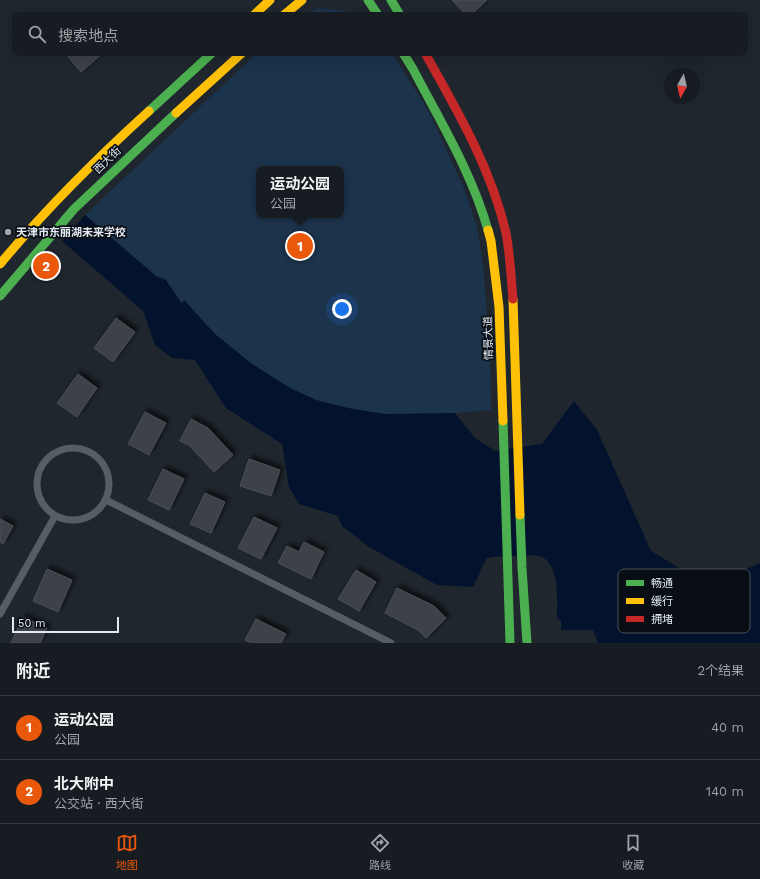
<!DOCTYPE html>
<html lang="zh">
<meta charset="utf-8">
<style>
:root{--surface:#171c22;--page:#24292f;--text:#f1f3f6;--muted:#9ea1a5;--line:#363a40;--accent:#ea580c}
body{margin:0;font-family:"Work Sans","Noto Sans SC",sans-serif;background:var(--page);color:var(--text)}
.compass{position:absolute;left:664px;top:68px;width:36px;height:36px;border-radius:50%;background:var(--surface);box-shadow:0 4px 16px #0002;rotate:188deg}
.scale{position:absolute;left:12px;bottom:10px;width:107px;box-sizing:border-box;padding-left:4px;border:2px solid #e2eaf4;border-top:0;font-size:11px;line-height:14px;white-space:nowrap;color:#e2eaf4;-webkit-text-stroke:3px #090e14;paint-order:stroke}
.you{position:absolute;left:342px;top:309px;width:14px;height:14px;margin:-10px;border:3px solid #fff;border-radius:50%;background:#1a73e8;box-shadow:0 0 0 6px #1a73e833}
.badge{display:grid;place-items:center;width:26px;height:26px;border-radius:50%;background:var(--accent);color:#fff;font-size:13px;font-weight:700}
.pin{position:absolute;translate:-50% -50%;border:2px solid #fff;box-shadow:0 1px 4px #0006}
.popup{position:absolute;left:256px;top:166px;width:88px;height:52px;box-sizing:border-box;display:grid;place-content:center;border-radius:8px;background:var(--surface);filter:drop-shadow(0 1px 3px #0005);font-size:13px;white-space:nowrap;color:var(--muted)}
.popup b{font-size:15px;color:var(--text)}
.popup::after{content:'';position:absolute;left:50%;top:100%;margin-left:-8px;border:8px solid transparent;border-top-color:var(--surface)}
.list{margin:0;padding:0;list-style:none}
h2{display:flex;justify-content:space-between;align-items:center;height:52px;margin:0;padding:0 16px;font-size:17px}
h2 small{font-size:13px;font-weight:400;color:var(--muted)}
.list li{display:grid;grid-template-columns:26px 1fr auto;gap:12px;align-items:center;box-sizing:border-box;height:64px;padding:0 16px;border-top:1px solid var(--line)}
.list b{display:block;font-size:15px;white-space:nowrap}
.list p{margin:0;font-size:13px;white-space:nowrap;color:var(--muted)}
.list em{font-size:13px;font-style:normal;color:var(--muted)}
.icon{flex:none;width:22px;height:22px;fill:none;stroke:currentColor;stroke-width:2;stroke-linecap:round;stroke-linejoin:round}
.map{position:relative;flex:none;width:760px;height:643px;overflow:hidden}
.search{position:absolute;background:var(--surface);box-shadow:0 4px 16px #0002;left:12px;right:12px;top:12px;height:44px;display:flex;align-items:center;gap:10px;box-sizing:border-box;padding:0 14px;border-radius:8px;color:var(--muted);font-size:15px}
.sheet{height:180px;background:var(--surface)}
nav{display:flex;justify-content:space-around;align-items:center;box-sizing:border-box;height:56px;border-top:1px solid var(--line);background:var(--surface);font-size:11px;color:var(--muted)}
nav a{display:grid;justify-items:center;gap:2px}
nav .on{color:var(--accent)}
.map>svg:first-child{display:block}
.green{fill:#1c334c;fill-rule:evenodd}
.water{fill:#03122d}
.building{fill:#3c4249;stroke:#4a4f55;filter:url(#shadow)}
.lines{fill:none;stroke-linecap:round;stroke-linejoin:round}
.lane{stroke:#565d64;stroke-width:7}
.fast{stroke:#4caf50;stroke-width:9}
.slow{stroke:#ffc107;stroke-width:9}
.jam{stroke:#c62828;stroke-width:9}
.poi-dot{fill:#9ea5ae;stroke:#090e14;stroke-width:1.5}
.labels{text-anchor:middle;stroke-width:3.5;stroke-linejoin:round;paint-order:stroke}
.street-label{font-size:11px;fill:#e2eaf4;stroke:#090e14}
.poi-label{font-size:11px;font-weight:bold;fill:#e2eaf4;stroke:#090e14;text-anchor:start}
.key{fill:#090e14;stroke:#4a5057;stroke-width:1}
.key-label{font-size:11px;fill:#e2eaf4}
</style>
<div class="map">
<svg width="760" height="643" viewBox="0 0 760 643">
<defs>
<filter id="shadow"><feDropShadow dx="3.5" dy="-3.5" stdDeviation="2" flood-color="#0009"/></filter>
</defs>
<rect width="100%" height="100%" fill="#1f262d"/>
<g class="green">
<path d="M 319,8 L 346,11 L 354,15 L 299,15 Z"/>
<path d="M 257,53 L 392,53 L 428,110 L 464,188 L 477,227 L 483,265 L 490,349 L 491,410 C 456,413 420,417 385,414 C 362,412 338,407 316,400 C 285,390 240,357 215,334 C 204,324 194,311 184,300 L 182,304 L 166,280 L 156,276 L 85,215 ZM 259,169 L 341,169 L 341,215 L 259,215 Z"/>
</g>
<path class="water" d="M 85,215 L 156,276 L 166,280 L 182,304 L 184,300 L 215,334 L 252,364 L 290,388 L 316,400 L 348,408 L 385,414 L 455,413 L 475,438 L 495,451 L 542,444 L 574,401 L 597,430 L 651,551 L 686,572 L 719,581 L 760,563 L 760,643 L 598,643 L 593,630 L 561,630 L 561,620 L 557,619 C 557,603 561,560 538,556 C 526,554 504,557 491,557 L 486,559 L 473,587 L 437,585 L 369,547 L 342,526 L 338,516 L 299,504 L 289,487 L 282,444 L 226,408 L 195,360 L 172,358 L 155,345 L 143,311 L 62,241 Z"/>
<g class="building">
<path d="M 452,0 L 487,0 L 471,15 L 466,15 Z"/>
<path d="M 65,53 L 103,53 L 81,72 Z"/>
<path d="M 116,318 L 135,332 L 113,362 L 94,348 Z"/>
<path d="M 78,374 L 97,388 L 77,417 L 57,403 Z"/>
<path d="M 145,412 L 166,423 L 149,455 L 128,444 Z"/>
<path d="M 191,419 L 208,428 L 233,455 L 214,472 L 189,445 L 180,441 Z"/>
<path d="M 249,459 L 280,470 L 271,496 L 240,486 Z"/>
<path d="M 163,469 L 184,479 L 169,510 L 148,500 Z"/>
<path d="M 205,493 L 225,502 L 211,533 L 190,524 Z"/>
<path d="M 254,517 L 277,528 L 261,559 L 238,548 Z"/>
<path d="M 0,519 L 13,526 L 3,544 L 0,542 Z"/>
<path d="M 304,542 L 324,552 L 311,579 L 278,563 L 287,546 L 299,552 Z"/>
<path d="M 47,569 L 72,580 L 58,612 L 33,601 Z"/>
<path d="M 356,570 L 376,582 L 359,611 L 338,599 Z"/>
<path d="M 397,588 L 434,606 L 446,618 L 426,638 L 418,630 L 385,613 Z"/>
<path d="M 23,617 L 47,628 L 40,643 L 11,643 Z"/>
<path d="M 256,619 L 286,634 L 281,643 L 252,643 L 245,640 Z"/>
</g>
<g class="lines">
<g class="lane">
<circle cx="73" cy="484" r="36"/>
<path d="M 106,500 L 391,643"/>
<path d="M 0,614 L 55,516"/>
</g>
<g class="fast">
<path d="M 368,0 L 378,15"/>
<path d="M 391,0 L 400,15"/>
<path d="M 403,53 L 413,69 C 440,121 472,173 488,230"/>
<path d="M 149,111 L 212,53"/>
<path d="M 0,296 L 74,209 L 176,113"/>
<path d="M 503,421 L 510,643"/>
<path d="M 520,515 L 522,568 L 527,643"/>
</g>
<g class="slow">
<path d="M 254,15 L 270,0"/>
<path d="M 284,15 L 302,0"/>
<path d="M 176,113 L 242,53"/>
<path d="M 488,230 L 491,241 L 499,307 L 503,421"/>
<path d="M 0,264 C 46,209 96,159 149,111"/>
<path d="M 513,299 L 520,515"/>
</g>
<path class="jam" d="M 425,53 C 457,110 491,168 506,233 C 510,254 511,277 513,299"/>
</g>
<circle class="poi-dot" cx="8" cy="232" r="4"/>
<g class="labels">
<g class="street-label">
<text transform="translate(107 160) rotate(-44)" y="4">西大街</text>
<text transform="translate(488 338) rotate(-91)" y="4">情景大道</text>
</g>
<g class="poi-label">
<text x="16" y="236">天津市东丽湖未来学校</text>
</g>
</g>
<rect x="618" y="569" width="132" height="64" rx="6" class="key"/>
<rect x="626" y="580" width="18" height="6" fill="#4caf50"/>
<rect x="626" y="598" width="18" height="6" fill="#ffc107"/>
<rect x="626" y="616" width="18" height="6" fill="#c62828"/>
<g class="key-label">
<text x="651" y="587">畅通</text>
<text x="651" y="605">缓行</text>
<text x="651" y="623">拥堵</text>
</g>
</svg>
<svg class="compass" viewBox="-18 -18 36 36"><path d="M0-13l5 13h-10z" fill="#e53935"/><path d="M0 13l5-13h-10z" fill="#9ea1a5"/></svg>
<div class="scale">50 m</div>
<div class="you"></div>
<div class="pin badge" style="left:300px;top:246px">1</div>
<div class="popup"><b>运动公园</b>公园</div>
<div class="pin badge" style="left:46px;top:266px">2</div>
<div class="search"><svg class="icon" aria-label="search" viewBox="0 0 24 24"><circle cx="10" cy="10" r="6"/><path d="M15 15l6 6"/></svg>搜索地点</div>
</div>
<section class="sheet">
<h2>附近<small>2个结果</small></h2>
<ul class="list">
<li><span class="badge">1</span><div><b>运动公园</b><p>公园</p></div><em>40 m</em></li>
<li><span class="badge">2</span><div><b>北大附中</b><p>公交站 · 西大街</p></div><em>140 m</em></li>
</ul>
</section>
<nav>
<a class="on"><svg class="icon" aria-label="map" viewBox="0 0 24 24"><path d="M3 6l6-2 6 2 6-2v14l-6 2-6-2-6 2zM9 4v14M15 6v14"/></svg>地图</a>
<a><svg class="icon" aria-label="directions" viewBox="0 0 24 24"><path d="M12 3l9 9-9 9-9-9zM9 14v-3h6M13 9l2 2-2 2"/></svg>路线</a>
<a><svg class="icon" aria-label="saved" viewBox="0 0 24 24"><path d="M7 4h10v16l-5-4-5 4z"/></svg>收藏</a>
</nav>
